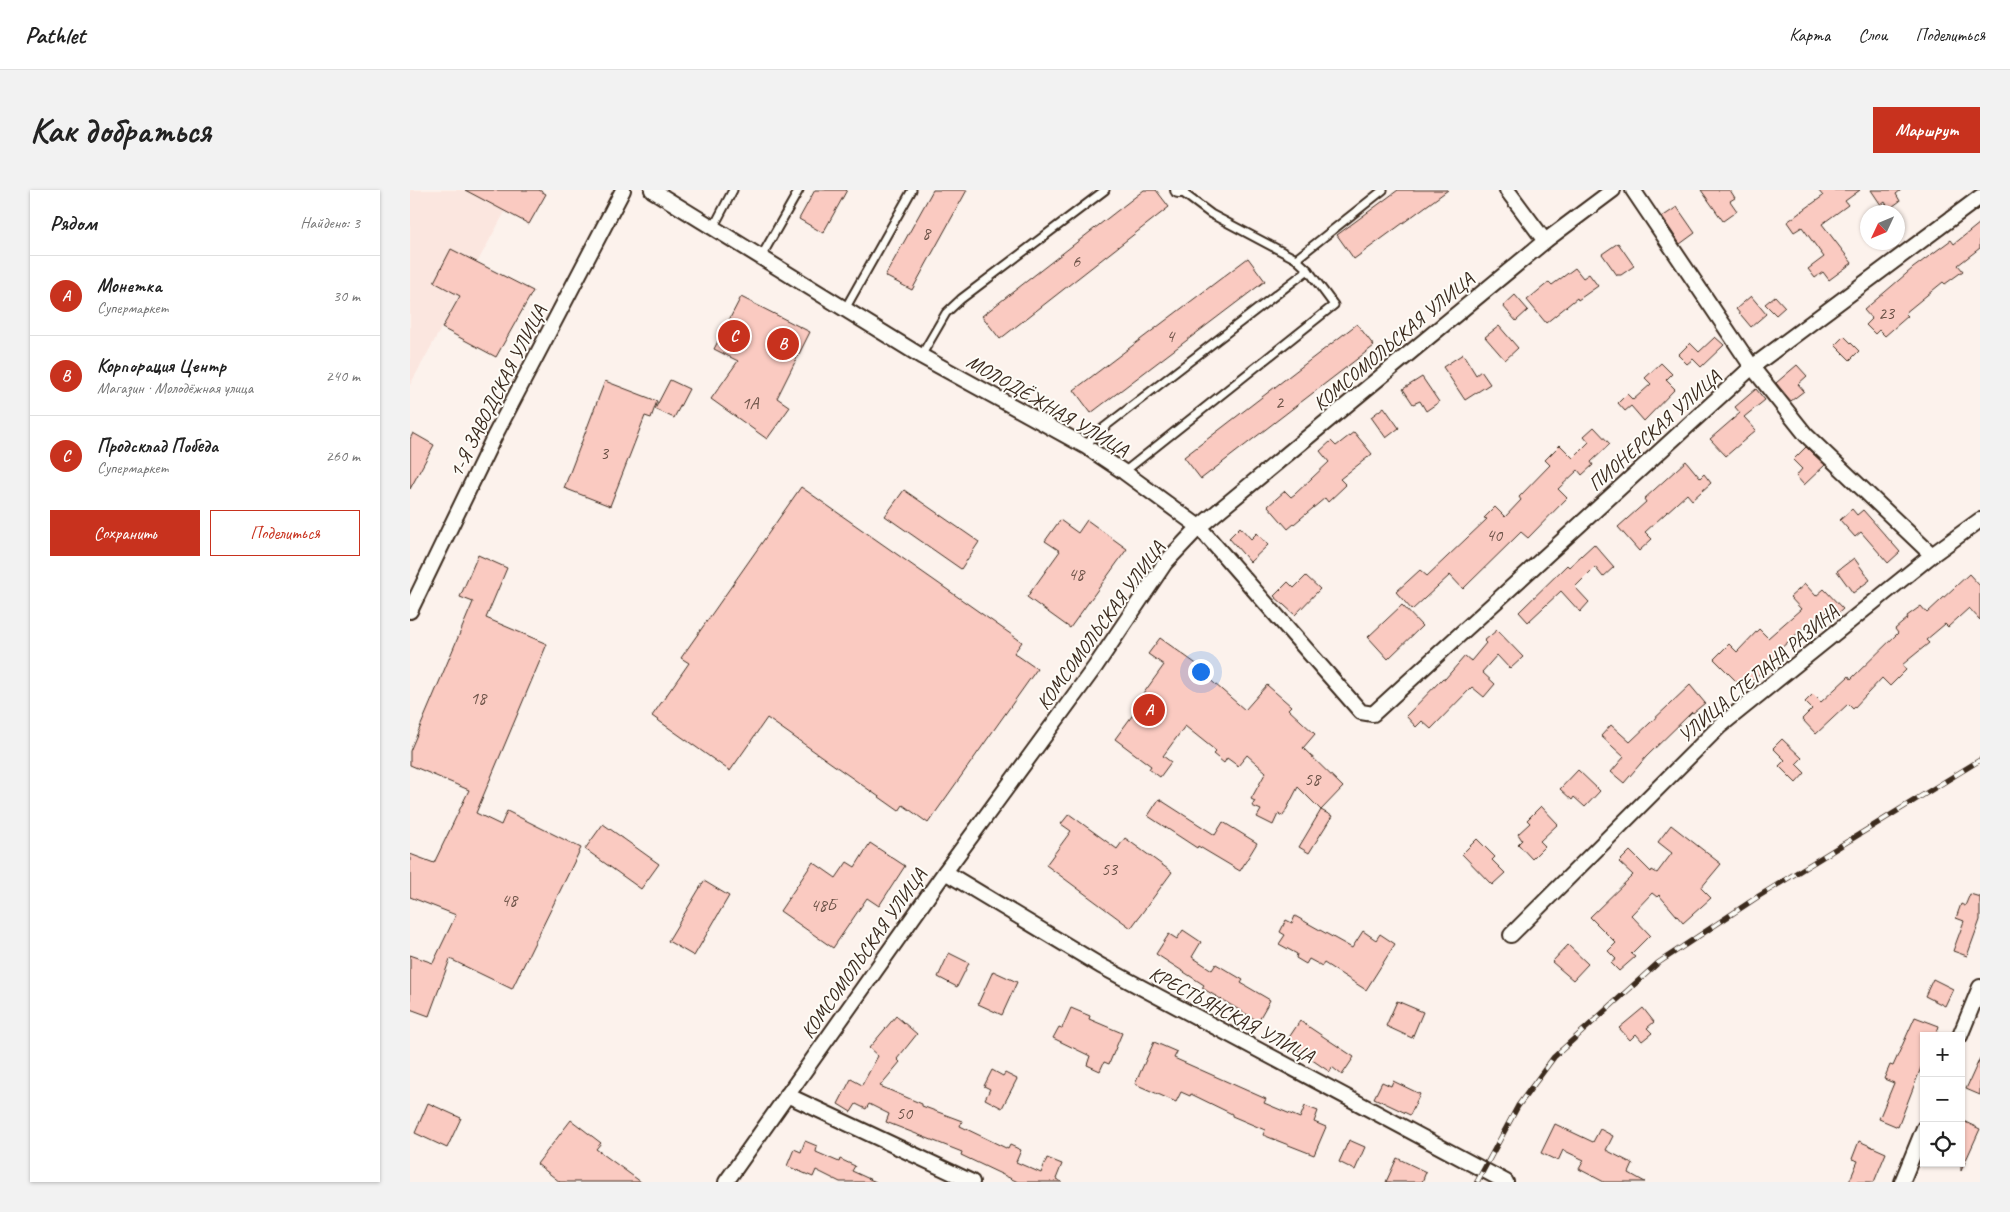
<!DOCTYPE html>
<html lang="ru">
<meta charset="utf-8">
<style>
:root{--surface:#fff;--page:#f2f2f2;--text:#222;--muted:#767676;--line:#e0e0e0;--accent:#c8321e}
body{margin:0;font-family:Caveat,sans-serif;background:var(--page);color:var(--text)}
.controls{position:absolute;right:15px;bottom:15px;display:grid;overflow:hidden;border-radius:0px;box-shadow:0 1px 4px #0004}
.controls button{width:45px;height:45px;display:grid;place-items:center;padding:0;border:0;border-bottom:1px solid var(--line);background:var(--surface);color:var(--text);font:25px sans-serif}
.compass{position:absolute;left:1450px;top:15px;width:45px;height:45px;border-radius:50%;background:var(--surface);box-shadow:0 1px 4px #0004;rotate:226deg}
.you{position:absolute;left:790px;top:481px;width:18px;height:18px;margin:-12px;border:4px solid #fff;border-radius:50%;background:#1a73e8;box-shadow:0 0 0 8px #1a73e833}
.badge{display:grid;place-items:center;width:32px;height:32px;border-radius:50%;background:var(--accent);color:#fff;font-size:16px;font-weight:700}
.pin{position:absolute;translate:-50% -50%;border:2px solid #fff;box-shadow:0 1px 5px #0006}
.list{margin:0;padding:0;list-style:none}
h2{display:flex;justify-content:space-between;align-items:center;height:65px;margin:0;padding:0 20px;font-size:21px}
h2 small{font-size:16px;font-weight:400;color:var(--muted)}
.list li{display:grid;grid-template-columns:32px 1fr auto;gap:15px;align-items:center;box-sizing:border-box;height:80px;padding:0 20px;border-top:1px solid var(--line)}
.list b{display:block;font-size:19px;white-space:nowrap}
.list p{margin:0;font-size:16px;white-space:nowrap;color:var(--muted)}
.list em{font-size:16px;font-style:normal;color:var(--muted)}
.actions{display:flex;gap:10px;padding:15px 20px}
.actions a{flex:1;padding:11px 0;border:1px solid var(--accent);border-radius:0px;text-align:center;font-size:18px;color:var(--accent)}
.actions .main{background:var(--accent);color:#fff}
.icon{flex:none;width:28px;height:28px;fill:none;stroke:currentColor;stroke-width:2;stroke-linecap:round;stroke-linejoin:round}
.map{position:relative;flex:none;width:1570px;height:992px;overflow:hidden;border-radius:0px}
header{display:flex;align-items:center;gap:30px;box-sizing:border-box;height:70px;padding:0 25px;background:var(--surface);border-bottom:1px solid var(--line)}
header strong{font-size:24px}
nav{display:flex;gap:28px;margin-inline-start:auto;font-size:18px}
.intro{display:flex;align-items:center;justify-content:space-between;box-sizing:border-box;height:120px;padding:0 30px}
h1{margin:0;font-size:35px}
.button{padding:12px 22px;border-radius:0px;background:var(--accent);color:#fff;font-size:18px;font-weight:700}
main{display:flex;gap:30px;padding:0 30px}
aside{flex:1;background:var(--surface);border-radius:0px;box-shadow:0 1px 4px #0004}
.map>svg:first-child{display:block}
.built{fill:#fbe6df}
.building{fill:#facac1;stroke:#3b2a1e}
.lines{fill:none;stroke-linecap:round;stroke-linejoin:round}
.lane-casing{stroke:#3b2a1e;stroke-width:11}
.street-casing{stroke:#3b2a1e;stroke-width:18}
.lane{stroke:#fdfcf7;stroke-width:7}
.street{stroke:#fdfcf7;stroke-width:14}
.rail-casing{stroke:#3b2a1e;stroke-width:5.5}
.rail{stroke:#fdfcf7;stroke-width:4;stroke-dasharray:11;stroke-linecap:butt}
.labels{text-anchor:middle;stroke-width:4;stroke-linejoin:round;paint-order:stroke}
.number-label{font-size:18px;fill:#6b5247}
.street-label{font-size:20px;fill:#3b2a1e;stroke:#fdfcf7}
</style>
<header>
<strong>Pathlet</strong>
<nav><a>Карта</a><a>Слои</a><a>Поделиться</a></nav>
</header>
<div class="intro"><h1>Как добраться</h1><a class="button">Маршрут</a></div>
<main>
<aside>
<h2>Рядом<small>Найдено: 3</small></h2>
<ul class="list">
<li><span class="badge">A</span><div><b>Монетка</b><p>Супермаркет</p></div><em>30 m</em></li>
<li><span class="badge">B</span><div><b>Корпорация Центр</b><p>Магазин · Молодёжная улица</p></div><em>240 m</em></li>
<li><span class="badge">C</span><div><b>Продсклад Победа</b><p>Супермаркет</p></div><em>260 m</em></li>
</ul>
<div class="actions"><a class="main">Сохранить</a><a>Поделиться</a></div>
</aside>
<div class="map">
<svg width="1570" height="992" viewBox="0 0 1570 992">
<rect width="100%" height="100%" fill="#fcf2ec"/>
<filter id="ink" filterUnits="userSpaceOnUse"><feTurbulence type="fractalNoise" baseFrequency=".02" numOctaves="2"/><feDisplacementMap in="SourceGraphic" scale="10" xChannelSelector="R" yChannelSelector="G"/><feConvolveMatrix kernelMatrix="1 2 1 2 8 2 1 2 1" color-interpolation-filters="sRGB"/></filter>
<g filter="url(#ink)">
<path class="built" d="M 0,0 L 107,0 L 0,195 Z"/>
<g class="building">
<path d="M 55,0 L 129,0 L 136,4 L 119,34 Z"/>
<path d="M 405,0 L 437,0 L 413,43 L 389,29 Z"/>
<path d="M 523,0 L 557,0 L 502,100 L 475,86 Z"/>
<path d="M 734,0 L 746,0 L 759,17 L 590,149 L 572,126 Z"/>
<path d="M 988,0 L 1038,0 L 944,69 L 927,45 Z"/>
<path d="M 1291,0 L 1320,0 L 1325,8 L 1320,11 L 1327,21 L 1313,31 Z"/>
<path d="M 1408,0 L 1450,0 L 1435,11 L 1438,15 L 1412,34 L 1442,73 L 1419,90 L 1413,82 L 1405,88 L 1398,79 L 1414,67 L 1392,37 L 1384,42 L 1377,32 L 1413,6 Z"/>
<path d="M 1461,0 L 1491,0 L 1486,4 L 1490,11 L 1479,19 L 1475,12 L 1471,15 Z"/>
<path d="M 1267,17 L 1285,43 L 1270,54 L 1252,27 Z"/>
<path d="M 1570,33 L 1570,58 L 1548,75 L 1553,81 L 1535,94 L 1533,92 L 1495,123 L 1498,126 L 1475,146 L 1469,140 L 1465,144 L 1456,135 L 1462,129 L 1454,120 L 1503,78 L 1541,50 L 1544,54 Z"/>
<path d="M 1208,53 L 1224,76 L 1211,85 L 1207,85 L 1192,64 Z"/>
<path d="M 41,59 L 123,101 L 86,167 L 32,138 L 50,106 L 24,92 Z"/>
<path d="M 838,68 L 855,91 L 681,223 L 664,200 Z"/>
<path d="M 1165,78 L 1173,88 L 1179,84 L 1188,96 L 1168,110 L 1167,108 L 1136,133 L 1117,110 L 1139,92 L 1142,95 Z"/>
<path d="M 1105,105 L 1118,120 L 1106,131 L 1093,116 Z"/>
<path d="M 1341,106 L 1356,124 L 1341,137 L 1326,119 Z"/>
<path d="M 1365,106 L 1375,117 L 1366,125 L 1355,114 Z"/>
<path d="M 331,107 L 400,142 L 367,208 L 380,217 L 357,249 L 301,209 L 328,171 L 304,159 Z"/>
<path d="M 947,134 L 964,156 L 791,289 L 774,267 Z"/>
<path d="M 1089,136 L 1108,158 L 1095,170 L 1075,147 Z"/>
<path d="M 1434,146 L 1449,161 L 1440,170 L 1425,155 Z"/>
<path d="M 1305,147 L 1314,155 L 1291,177 L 1283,169 L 1277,174 L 1268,165 L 1280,153 L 1289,162 Z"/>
<path d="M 1053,164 L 1066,185 L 1071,181 L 1080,194 L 1055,210 L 1033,177 Z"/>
<path d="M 1251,173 L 1262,184 L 1256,190 L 1265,199 L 1234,231 L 1221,216 L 1215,221 L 1208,213 L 1217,204 L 1223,210 L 1241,194 L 1235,188 Z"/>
<path d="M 1387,175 L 1397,186 L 1388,194 L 1394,201 L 1381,211 L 1366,193 Z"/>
<path d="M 1012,187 L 1029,212 L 1016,221 L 1010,211 L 1003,214 L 993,199 Z"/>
<path d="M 260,190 L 279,199 L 264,228 L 245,219 Z"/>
<path d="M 195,191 L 247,211 L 241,228 L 235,226 L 200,316 L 154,298 Z"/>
<path d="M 1346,199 L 1355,210 L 1334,227 L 1346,240 L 1316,266 L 1300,249 L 1330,223 L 1325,217 Z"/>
<path d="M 974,217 L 989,238 L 976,248 L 961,227 Z"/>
<path d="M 1184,237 L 1200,254 L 1181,272 L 1183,275 L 1172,285 L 1168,280 L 1148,299 L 1157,308 L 1118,348 L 1111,342 L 1053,399 L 1040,385 L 1002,420 L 986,402 L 1010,380 L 1017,386 L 1077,329 L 1074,328 L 1085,317 L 1095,327 L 1111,310 L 1109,307 L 1140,275 L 1135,270 L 1150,255 L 1163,268 L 1179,252 L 1174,246 Z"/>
<path d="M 944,242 L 962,264 L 930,289 L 936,295 L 918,312 L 915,308 L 878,339 L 858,316 L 875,301 L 881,307 L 885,304 L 919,272 L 910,261 L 921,251 L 926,256 Z"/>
<path d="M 3,243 L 24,255 L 0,299 L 0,249 Z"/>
<path d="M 1396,257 L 1415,275 L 1394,295 L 1386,286 L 1392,279 L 1383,270 Z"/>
<path d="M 1276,271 L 1290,288 L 1294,284 L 1301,293 L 1282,310 L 1277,304 L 1235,342 L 1242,349 L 1229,361 L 1208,337 L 1236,312 L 1234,309 Z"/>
<path d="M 391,297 L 612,452 L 604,463 L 627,479 L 518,633 L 493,615 L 489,621 L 357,528 L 320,581 L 242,526 L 279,473 L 271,468 Z"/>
<path d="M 494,300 L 569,352 L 551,379 L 475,326 Z"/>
<path d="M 1442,319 L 1447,325 L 1453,320 L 1490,362 L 1478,373 L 1451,342 L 1445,347 L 1430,330 Z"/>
<path d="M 650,330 L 668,343 L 677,330 L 717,359 L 660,438 L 617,407 L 650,361 L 635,351 Z"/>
<path d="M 830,337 L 841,349 L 847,343 L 858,355 L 840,372 L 819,348 Z"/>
<path d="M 1184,354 L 1204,377 L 1193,387 L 1185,377 L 1165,397 L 1179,412 L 1170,422 L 1151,401 L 1118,432 L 1109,422 L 1157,375 L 1159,377 Z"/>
<path d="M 68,365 L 97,378 L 76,428 L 137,454 L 66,623 L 91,635 L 97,621 L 171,658 L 102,799 L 40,769 L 19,826 L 0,819 L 0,765 L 23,773 L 46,725 L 0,707 L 0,664 L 24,673 L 59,600 L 0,575 L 0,561 L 63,412 L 50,407 Z"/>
<path d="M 1444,368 L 1460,390 L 1443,403 L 1427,381 Z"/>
<path d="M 1559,384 L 1570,396 L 1570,430 L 1559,418 L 1538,437 L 1535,434 L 1516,450 L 1519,453 L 1492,475 L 1496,480 L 1480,496 L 1472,488 L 1443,519 L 1438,514 L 1406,544 L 1392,529 L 1402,519 L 1395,512 L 1403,504 L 1411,512 L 1439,486 L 1441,489 L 1488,443 L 1485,439 L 1498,428 L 1497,426 L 1511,416 L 1517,423 Z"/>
<path d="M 896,386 L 910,399 L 885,425 L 864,406 L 878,392 L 884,398 Z"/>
<path d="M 1395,394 L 1406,406 L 1414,399 L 1433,419 L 1423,428 L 1417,422 L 1400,437 L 1398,434 L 1369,460 L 1372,462 L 1340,493 L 1336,489 L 1330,495 L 1304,469 L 1319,454 L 1327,462 L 1349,439 L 1358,448 L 1391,419 L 1380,407 Z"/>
<path d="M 992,415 L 1012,436 L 978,469 L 958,447 Z"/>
<path d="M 1087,440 L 1113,467 L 1100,479 L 1087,465 L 1072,482 L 1085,494 L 1074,507 L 1062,497 L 1021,539 L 1012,531 L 1006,537 L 996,526 L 1033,488 L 1035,489 L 1055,466 L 1061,471 L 1076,453 L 1074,451 Z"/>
<path d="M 750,448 L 792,478 L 790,481 L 835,520 L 857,495 L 881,516 L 878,519 L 905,544 L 893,558 L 933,597 L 911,620 L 888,597 L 873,626 L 868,624 L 863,635 L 847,627 L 851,620 L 842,616 L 845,611 L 841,609 L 856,582 L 837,565 L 828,576 L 817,568 L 814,573 L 803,564 L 806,561 L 775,536 L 753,566 L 761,572 L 750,587 L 739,579 L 741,576 L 705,549 L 736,507 L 733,504 L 754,475 L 738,464 Z"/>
<path d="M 1280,495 L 1295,513 L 1283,523 L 1282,522 L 1236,567 L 1214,593 L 1201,582 L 1214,567 L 1191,546 L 1201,535 L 1220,552 Z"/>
<path d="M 1372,549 L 1392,568 L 1386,574 L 1395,583 L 1386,593 L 1369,576 L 1375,570 L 1363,558 Z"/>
<path d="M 1168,580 L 1190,601 L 1175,617 L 1164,607 L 1162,610 L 1150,599 Z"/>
<path d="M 749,609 L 805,645 L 813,632 L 847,653 L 830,681 L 788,656 L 787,658 L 738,626 Z"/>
<path d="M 1131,616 L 1148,634 L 1130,651 L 1135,656 L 1122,669 L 1108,654 L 1112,650 L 1108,644 L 1120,633 L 1117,630 Z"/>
<path d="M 911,620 L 922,626 L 899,663 L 889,657 Z"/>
<path d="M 659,624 L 707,659 L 715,648 L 762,682 L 721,738 L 636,675 L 661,641 L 651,634 Z"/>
<path d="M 193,634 L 249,674 L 231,699 L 175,659 Z"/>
<path d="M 1261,635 L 1311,674 L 1291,698 L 1301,708 L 1273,733 L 1249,705 L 1247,707 L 1242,703 L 1221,725 L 1240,745 L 1221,764 L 1225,767 L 1209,781 L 1201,773 L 1206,769 L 1198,761 L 1206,753 L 1180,727 L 1223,685 L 1209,672 L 1220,661 L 1241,682 L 1242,680 L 1247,683 L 1262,663 L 1248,652 Z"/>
<path d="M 1067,649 L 1085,667 L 1082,670 L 1095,683 L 1082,695 L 1052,664 Z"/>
<path d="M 460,653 L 495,676 L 469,716 L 457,708 L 423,758 L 370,721 L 403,672 L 426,688 L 437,672 L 445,677 Z"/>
<path d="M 294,691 L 319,706 L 284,766 L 258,751 Z"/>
<path d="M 1560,704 L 1570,707 L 1570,730 L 1557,766 L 1543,761 L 1554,731 L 1546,728 L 1551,714 L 1555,716 Z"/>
<path d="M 885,726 L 942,758 L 953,741 L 966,750 L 970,744 L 985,754 L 956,800 L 914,773 L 912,776 L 899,769 L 896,774 L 886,768 L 887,764 L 869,754 L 875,745 L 870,742 L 876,730 L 882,733 Z"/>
<path d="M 773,740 L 791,752 L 782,767 L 802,780 L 806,774 L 833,790 L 831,793 L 860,810 L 848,831 L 792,798 L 794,795 L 746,764 L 759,744 L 767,749 Z"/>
<path d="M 1158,755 L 1178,774 L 1163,790 L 1142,772 Z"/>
<path d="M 539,763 L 559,773 L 547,797 L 528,787 Z"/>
<path d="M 583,781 L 607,792 L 592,825 L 568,814 Z"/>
<path d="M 1523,789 L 1543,799 L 1535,816 L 1515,806 Z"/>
<path d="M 987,811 L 1013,822 L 1002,848 L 976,836 Z"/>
<path d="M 661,818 L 680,826 L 679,829 L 712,843 L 699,874 L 694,872 L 690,881 L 677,875 L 680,866 L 643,848 L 649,837 L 652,838 Z"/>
<path d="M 1233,818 L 1244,832 L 1237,838 L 1242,843 L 1232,851 L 1226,844 L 1220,850 L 1209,838 Z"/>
<path d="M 486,826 L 507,844 L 487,869 L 490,872 L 470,896 L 512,914 L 512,916 L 552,931 L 550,936 L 598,959 L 600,955 L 611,960 L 606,972 L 631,983 L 637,968 L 652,974 L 646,989 L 652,992 L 608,992 L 551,965 L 552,962 L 476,932 L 479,924 L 459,914 L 456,919 L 446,914 L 441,922 L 428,914 L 441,889 L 452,895 L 468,866 L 459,858 Z"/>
<path d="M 1505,827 L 1529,836 L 1526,846 L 1514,846 L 1514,870 L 1488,937 L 1469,929 L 1484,893 L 1474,889 L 1480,875 L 1483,876 Z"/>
<path d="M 890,831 L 944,867 L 932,885 L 922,877 L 920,882 L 886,859 L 887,855 L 878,849 Z"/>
<path d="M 744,852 L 767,862 L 764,868 L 856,909 L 854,913 L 890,928 L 895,916 L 908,921 L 904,932 L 916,937 L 904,965 L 853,945 L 855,940 L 822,926 L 822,924 L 781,904 L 780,906 L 771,902 L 766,912 L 725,894 Z"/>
<path d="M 1570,868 L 1570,905 L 1556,899 Z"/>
<path d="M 582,880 L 593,886 L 595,883 L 607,889 L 592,918 L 575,909 L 580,899 L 574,896 Z"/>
<path d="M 983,891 L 1010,904 L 1000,925 L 964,908 L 972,892 L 981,896 Z"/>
<path d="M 18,913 L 51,928 L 37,958 L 5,943 Z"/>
<path d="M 161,930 L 191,953 L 186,959 L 231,992 L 150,992 L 127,974 Z"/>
<path d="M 1551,930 L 1570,939 L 1551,981 Z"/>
<path d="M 1145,934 L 1183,952 L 1190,939 L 1203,946 L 1196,960 L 1223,974 L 1219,983 L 1235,992 L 1194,992 L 1169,979 L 1174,970 L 1153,960 L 1148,971 L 1131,963 Z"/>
<path d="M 939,950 L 955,957 L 945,980 L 929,972 Z"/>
<path d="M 395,951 L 407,956 L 406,962 L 429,972 L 430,969 L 445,976 L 442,981 L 466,992 L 430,992 L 406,980 L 403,987 L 377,976 L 384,959 L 391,962 Z"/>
<path d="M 1449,951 L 1476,963 L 1464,992 L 1439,992 L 1448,971 L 1442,969 Z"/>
<path d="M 987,968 L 1016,982 L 1012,992 L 976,992 Z"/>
</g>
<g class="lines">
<defs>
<g id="lane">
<path d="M 303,38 L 323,0"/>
<path d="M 351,67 L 389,0"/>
<path d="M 886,69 L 973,0"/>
<path d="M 435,119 L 502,0"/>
<path d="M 511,166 L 536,123 L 551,109 L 695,0"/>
<path d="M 675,256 L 688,242 L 898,80"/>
<path d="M 714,282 L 924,115 L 898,80 L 886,69 L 801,24 L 769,0"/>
</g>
<g id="street">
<path d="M 242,0 L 511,166 L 675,256 L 714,282 L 789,337 L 951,522 L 963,524 L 1342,177 L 1570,7"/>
<path d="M 768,0 L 771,0"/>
<path d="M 1097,0 L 1135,51"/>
<path d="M 1223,0 L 1342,177 L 1396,245 L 1522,365"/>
<path d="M 0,421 L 84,247 L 213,0"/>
<path d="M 535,682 L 691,776 L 1096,992"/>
<path d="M 1101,745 L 1310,536 L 1522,365 L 1570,330"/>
<path d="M 1550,846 L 1570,797"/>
<path d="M 377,905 L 562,992"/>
<path d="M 316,992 L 535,682 L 685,477 L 755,373 L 789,337 L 1135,51 L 1203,0"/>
<path d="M 1492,992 L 1514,938"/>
</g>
</defs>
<use href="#lane" class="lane-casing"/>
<use href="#street" class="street-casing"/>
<use href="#lane" class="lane"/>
<use href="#street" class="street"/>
<defs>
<path id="rail" d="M 1067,992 L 1108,916 L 1144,867 L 1248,773 L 1349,706 L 1570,570"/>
</defs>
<use href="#rail" class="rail-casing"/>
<use href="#rail" class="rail"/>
</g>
</g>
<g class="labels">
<g class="number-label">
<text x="516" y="49">8</text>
<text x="666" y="77">6</text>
<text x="1476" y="129">23</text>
<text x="760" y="152">4</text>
<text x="869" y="218">2</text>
<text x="340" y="219">1А</text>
<text x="194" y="269">3</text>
<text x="1084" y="351">40</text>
<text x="666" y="390">48</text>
<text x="68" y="514">18</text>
<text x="902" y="595">58</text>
<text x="699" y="685">53</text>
<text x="99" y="716">48</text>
<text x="413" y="721">48Б</text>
<text x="494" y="929">50</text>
</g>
<g class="street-label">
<text transform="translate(983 151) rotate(-40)" y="7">КОМСОМОЛЬСКАЯ УЛИЦА</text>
<text transform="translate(87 201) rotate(-63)" y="7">1-Я ЗАВОДСКАЯ УЛИЦА</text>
<text transform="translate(638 215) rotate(30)" y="7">МОЛОДЁЖНАЯ УЛИЦА</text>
<text transform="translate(1244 240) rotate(-42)" y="7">ПИОНЕРСКАЯ УЛИЦА</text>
<text transform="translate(690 435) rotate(-54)" y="7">КОМСОМОЛЬСКАЯ УЛИЦА</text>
<text transform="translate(1348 483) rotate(-40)" y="7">УЛИЦА СТЕПАНА РАЗИНА</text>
<text transform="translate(453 763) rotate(-55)" y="7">КОМСОМОЛЬСКАЯ УЛИЦА</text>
<text transform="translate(822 824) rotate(28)" y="7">КРЕСТЬЯНСКАЯ УЛИЦА</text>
</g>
</g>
</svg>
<div class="controls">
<button>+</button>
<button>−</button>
<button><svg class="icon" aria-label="locate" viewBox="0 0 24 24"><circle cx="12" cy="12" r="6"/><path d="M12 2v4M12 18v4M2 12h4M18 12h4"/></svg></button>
</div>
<svg class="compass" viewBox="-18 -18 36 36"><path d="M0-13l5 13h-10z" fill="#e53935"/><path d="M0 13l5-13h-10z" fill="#767676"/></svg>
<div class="you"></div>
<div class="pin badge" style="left:739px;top:520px">A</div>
<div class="pin badge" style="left:373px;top:154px">B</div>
<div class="pin badge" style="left:324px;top:146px">C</div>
</div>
</main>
